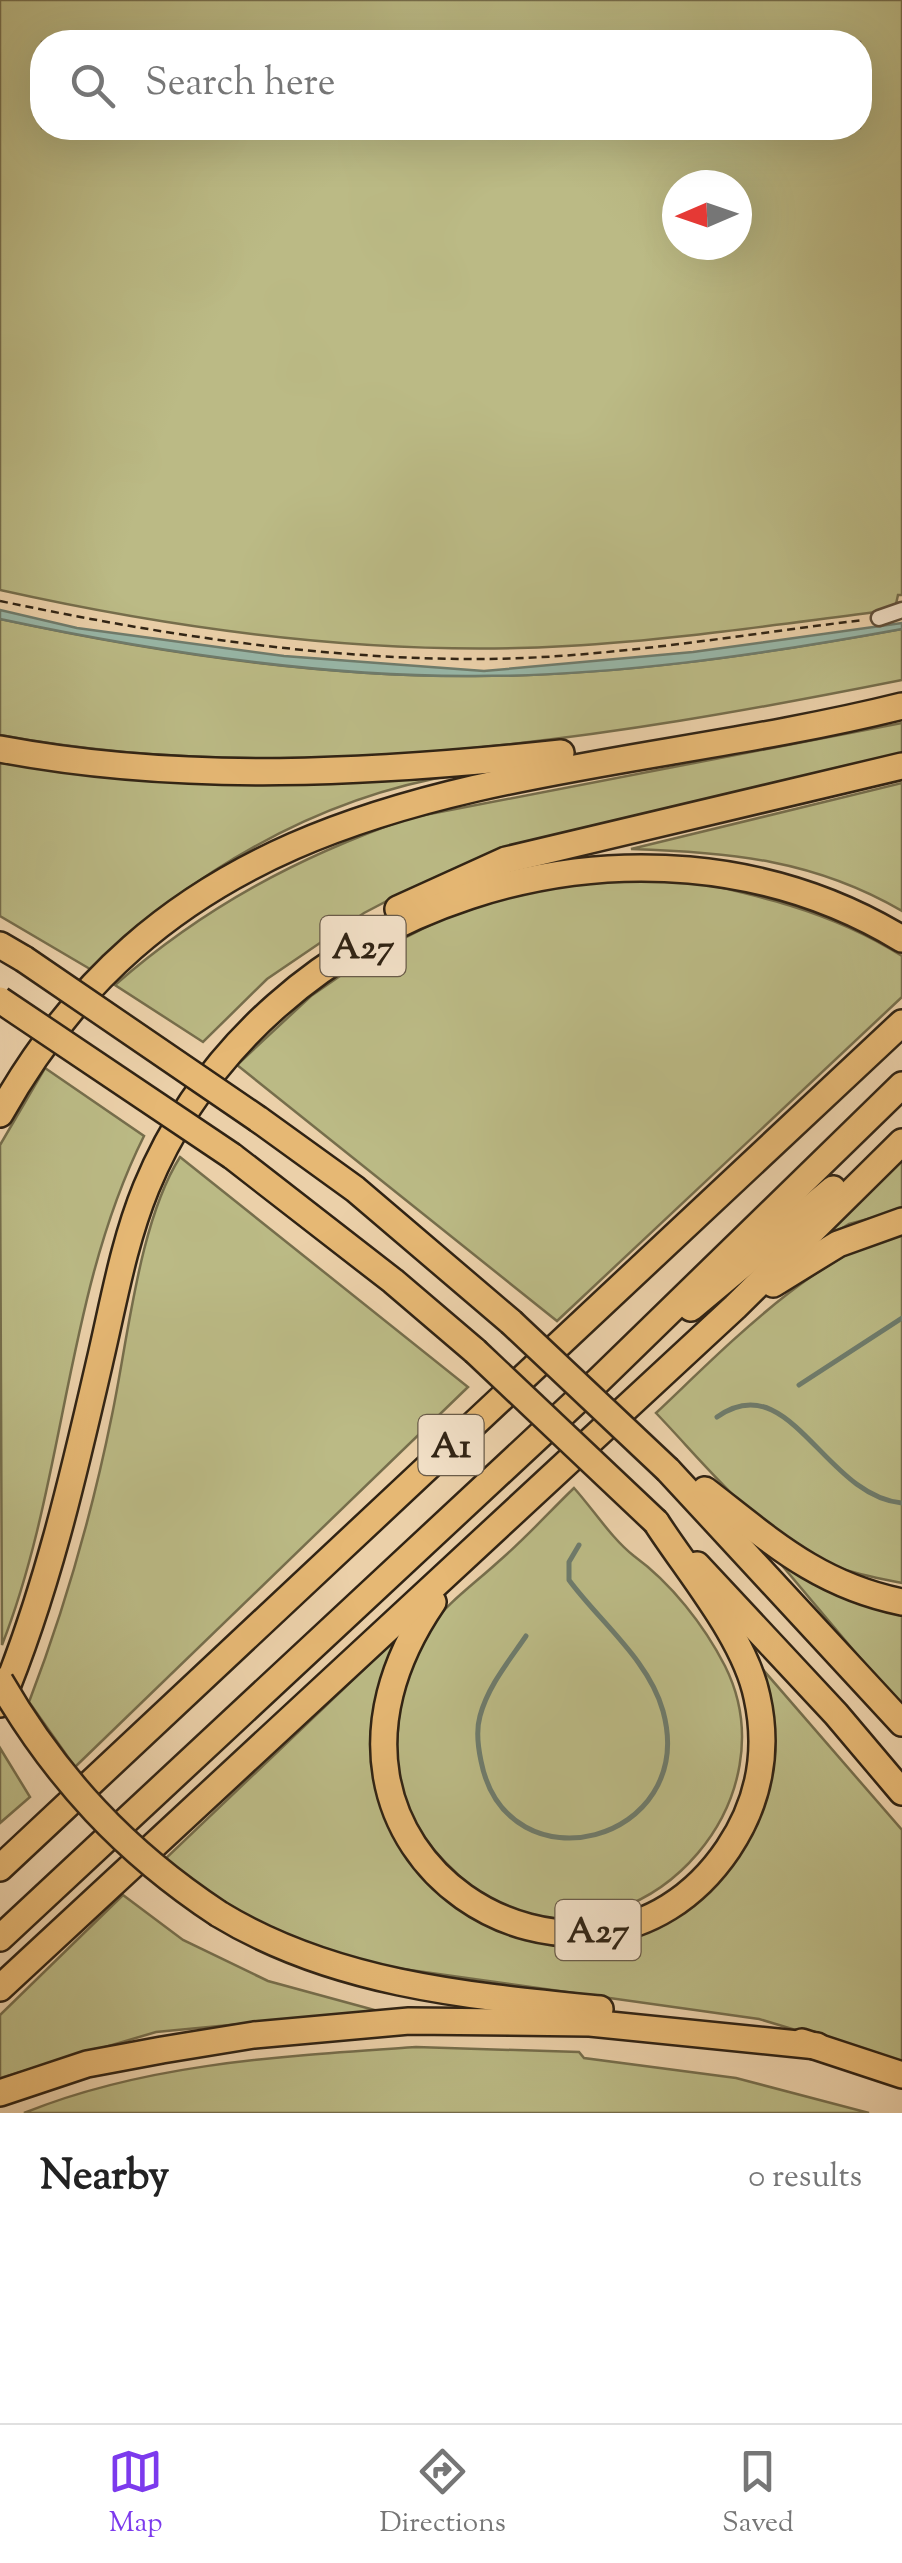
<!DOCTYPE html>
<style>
:root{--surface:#fff;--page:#f2f2f2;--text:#222;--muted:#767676;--line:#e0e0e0;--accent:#7c3aed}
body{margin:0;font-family:"Sorts Mill Goudy",serif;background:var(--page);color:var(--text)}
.compass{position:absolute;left:662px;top:170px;width:90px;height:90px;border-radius:50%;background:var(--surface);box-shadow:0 10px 40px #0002;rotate:268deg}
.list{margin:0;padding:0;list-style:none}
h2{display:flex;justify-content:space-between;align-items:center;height:130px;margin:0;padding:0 40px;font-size:42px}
h2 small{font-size:32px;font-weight:400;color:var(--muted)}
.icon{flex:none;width:55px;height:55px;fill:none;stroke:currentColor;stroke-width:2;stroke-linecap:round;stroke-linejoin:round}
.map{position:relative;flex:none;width:902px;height:2113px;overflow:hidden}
.search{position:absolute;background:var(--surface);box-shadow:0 10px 40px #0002;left:30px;right:30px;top:30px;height:110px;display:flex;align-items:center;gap:25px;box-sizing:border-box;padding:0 35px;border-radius:40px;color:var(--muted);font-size:38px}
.sheet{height:310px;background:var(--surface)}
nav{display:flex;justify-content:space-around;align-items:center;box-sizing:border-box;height:140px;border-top:2px solid var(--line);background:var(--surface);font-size:28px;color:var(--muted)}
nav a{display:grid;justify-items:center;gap:5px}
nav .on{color:var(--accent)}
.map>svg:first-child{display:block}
.green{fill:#bbba85;stroke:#766e4c;stroke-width:2.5;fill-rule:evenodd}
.water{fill:#98b7a8;stroke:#6e7c6d;stroke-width:2.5}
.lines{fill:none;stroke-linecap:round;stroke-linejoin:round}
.stream{stroke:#6e7c6d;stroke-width:5}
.street-casing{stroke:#5f4e39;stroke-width:19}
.highway-casing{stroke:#302314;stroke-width:30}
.path{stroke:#302314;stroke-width:2.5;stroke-dasharray:8 5;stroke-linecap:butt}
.street{stroke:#f2e0c7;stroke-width:14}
.highway{stroke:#e6b874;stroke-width:25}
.highway-bridge-casing{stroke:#302314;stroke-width:30;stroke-linecap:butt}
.highway-bridge{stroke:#e6b874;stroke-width:25}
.labels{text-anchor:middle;stroke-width:10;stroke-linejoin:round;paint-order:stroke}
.shield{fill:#f2e0c7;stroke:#6a5c4a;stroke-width:2.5}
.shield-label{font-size:35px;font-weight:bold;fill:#302314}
</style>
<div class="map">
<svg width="902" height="2113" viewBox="0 0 902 2113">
<rect width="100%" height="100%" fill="#ebd0a9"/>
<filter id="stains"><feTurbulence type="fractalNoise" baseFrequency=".002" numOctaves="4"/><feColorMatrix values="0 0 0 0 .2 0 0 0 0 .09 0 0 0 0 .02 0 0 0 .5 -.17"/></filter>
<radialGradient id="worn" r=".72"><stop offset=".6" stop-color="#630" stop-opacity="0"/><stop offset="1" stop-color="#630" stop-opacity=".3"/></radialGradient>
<g class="green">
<path d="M 0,0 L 902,0 L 902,595 L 898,595 L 896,604 L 885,611 C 780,624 673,640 567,646 C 378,657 184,631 0,590 ZM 42,42 L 860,42 L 860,128 L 42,128 ZM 677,185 L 737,185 L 737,245 L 677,245 Z"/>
<path d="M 0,619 C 148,651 314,676 466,676 C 610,677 760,655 902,629 L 902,680 C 611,738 295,790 0,735 Z"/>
<path d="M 902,723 L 902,756 L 498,854 L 410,889 L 364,913 L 267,979 L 203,1042 L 115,985 C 204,907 298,857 409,818 Z"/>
<path d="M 0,763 L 119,776 L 460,774 C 317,797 194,871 90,969 L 0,916 Z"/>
<path d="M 902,783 L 902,911 C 815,860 730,852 631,849 Z"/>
<path d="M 658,874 C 744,892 827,908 902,956 L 902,997 L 557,1321 L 237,1065 L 311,996 L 369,956 L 466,907 L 557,880 Z"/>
<path d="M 45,1068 L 144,1136 C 65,1294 66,1481 2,1645 L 0,1145 Z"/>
<path d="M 902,1156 L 902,1210 L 849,1224 L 810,1248 Z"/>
<path d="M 180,1157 L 468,1387 L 75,1767 L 29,1702 C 65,1608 92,1514 112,1415 C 128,1339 139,1222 180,1157 Z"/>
<path d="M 902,1235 L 902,1583 C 877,1578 850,1573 826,1563 C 758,1533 706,1465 656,1413 C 716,1357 821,1246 902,1235 Z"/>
<path d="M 574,1488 C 593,1509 612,1539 634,1556 C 671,1583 704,1625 725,1666 C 790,1796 657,1953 517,1912 C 487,1904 465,1882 444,1861 C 414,1830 395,1789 397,1746 C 399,1706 402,1664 427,1630 C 447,1603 474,1584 498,1562 C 525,1539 549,1512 574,1488 Z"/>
<path d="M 775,1557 L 902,1604 L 902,1708 Z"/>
<path d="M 404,1631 C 390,1668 373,1707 373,1748 C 373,1788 390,1828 413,1860 C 477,1946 560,1962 655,1920 C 707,1897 746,1856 762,1800 C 769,1777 744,1672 739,1642 L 902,1830 L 902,2062 L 759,2019 L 374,1965 L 266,1931 L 163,1861 Z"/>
<path d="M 0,1748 L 30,1797 L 0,1823 Z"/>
<path d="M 123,1895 L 183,1940 L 268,1981 L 378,2011 L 156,2032 L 0,2078 L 0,2015 Z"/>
<path d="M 416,2047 L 579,2052 L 584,2058 L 736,2078 L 869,2113 L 24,2113 C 147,2063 285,2056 416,2047 Z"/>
</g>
<path class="water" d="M 0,610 L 77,628 L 284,656 L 484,671 L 693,652 L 902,623 L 902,629 C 760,655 610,677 466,676 C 311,676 151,651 0,619 Z"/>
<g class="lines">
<g class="stream">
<path d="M 799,1385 L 902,1318"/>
<path d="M 717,1417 C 790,1365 824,1496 902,1503"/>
<path d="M 526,1636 C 509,1661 488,1686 480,1716 C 476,1730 478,1747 481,1761 C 507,1892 699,1843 663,1711 C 649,1660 599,1621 569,1580 L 569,1562 L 579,1545"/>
</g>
<defs>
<path id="street" d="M 879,618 L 902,610"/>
<g id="highway">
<path d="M 0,749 C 186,784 373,773 561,753"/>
<path d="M 398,909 L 506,860 L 902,766"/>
<path d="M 0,945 L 24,959"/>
<path d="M 0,1114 C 198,759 560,791 902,706"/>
<path d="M 258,1119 L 355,1189 L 511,1322"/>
<path d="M 232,1156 L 393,1281 L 475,1351"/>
<path d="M 773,1284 L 838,1244 L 902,1221"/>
<path d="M 691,1308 L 833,1189"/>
<path d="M 668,1470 L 902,1723"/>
<path d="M 705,1490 C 771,1541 818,1585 902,1602"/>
<path d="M 697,1565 L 836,1714 L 902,1792"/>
<path d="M 433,1602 C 259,1856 591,2052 728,1849 C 759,1803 769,1751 757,1697 C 745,1638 689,1573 656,1522"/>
<path d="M 0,1704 C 47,1592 74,1473 101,1356 C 114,1300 124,1242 146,1188 C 264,901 638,779 902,939"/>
<path d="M 0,1868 L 902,1023"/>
<path d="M 219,1914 C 334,1984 469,1996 600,2009"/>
<path d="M 0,1938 L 597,1382 L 902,1085"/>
<path d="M 0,1988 L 735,1307 L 902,1142"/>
<path d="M 802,2042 L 902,2075"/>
<path d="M 0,2093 L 87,2064 L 162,2050 L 254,2035 L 409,2021 L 590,2023 L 817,2046"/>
</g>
</defs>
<use href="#street" class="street-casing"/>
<use href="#highway" class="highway-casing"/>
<path class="path" d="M 0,601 C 158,634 322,660 484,659 C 609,658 738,635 863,620"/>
<use href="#street" class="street"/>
<use href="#highway" class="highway"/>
<defs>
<g id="highway-bridge">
<path d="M 24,959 L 258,1119"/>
<path d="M 0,1000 L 232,1156"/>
<path d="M 511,1322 L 668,1470"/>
<path d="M 475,1351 L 656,1522"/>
<path d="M 0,1681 C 56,1778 125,1852 219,1914"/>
</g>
</defs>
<use href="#highway-bridge" class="highway-bridge-casing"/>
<use href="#highway-bridge" class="highway-bridge"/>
</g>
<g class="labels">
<g class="shield">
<rect x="320.5" y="916" width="85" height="60" rx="8"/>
<rect x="418.5" y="1415" width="65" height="60" rx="8"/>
<rect x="555.5" y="1900" width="85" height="60" rx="8"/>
</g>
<g class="shield-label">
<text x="363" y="958">A27</text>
<text x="451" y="1457">A1</text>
<text x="598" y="1942">A27</text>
</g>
</g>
<rect width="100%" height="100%" filter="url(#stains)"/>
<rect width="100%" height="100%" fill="url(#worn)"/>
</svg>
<svg class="compass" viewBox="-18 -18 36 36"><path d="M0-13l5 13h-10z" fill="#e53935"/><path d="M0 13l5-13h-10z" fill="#767676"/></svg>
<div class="search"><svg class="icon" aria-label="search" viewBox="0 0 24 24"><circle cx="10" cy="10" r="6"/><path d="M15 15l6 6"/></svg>Search here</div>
</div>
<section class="sheet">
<h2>Nearby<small>0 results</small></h2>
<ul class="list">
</ul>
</section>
<nav>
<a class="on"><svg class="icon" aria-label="map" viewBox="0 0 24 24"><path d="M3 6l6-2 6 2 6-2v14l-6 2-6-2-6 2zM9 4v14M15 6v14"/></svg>Map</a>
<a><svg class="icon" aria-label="directions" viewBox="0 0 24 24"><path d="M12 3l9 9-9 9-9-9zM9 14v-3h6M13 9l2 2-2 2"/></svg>Directions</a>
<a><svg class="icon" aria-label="saved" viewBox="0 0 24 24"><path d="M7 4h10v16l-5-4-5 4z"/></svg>Saved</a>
</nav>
